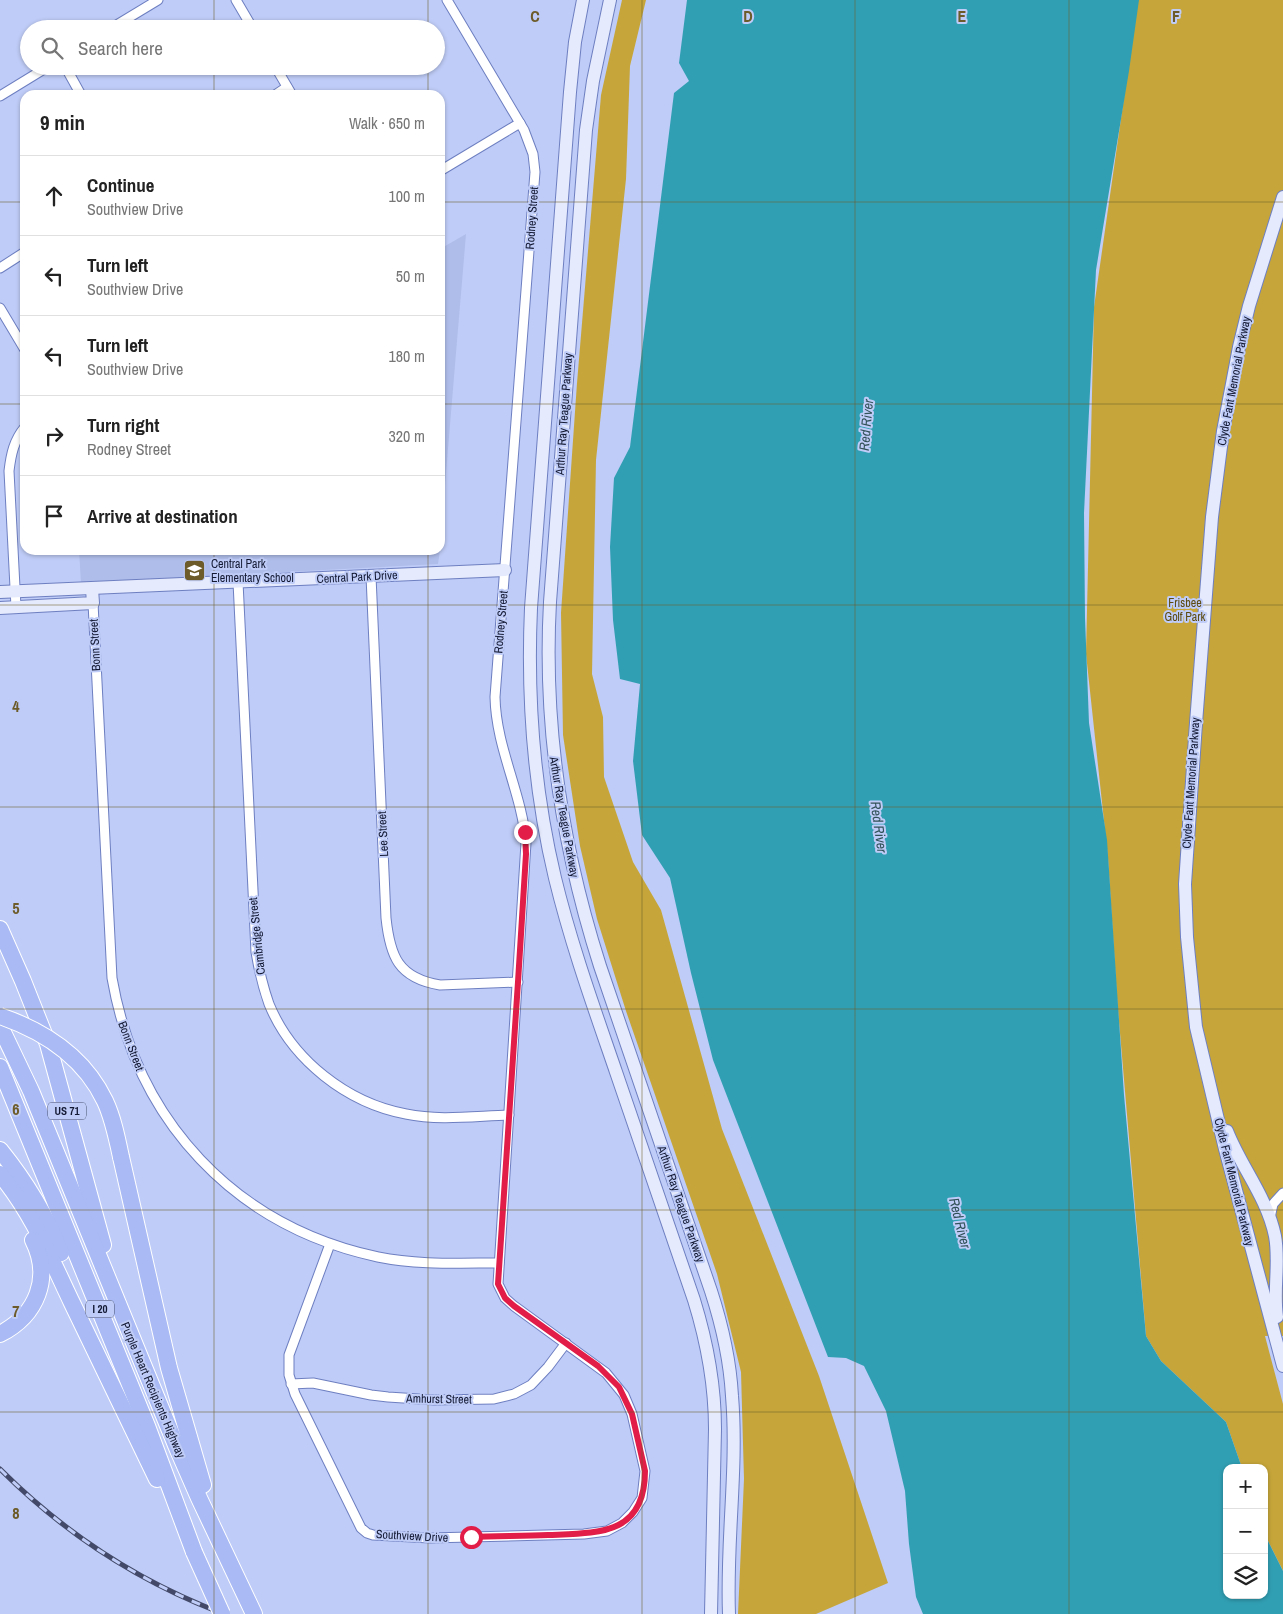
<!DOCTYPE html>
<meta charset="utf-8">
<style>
:root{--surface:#fff;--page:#f2f2f2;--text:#222;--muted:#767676;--line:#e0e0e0}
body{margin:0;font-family:"Archivo Narrow",sans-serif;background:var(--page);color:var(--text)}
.controls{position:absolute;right:15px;bottom:15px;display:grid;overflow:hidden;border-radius:10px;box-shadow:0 1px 4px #0004}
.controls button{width:45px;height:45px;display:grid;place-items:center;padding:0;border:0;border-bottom:1px solid var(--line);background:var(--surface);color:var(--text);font:25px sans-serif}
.stop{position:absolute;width:15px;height:15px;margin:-11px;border:4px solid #e11d48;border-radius:50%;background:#fff}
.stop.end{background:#e11d48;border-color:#fff;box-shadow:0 1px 5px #0008}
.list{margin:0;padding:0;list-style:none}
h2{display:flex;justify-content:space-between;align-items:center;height:65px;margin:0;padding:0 20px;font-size:21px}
h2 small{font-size:16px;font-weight:400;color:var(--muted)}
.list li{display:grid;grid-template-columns:32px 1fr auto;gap:15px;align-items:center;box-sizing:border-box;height:80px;padding:0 20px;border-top:1px solid var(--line)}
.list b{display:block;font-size:19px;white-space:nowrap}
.list p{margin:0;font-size:16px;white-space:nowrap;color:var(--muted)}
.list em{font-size:16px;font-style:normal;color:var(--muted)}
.icon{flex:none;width:28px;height:28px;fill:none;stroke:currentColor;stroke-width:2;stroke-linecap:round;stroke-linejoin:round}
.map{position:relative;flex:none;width:1283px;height:1614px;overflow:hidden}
.search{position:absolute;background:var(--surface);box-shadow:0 1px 4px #0004;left:20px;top:20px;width:425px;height:55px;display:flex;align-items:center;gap:12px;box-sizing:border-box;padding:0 18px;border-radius:28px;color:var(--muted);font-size:19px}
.panel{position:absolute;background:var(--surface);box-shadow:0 1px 4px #0004;left:20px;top:90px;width:425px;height:465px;border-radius:15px}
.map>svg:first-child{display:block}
.built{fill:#afbdea}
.green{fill:#c6a63a}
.water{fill:#319fb3}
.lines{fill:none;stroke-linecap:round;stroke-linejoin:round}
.street-casing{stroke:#6e7fc1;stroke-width:11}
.secondary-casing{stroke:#6e7fc1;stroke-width:14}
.highway-casing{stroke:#fff;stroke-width:18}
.street{stroke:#fff;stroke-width:9}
.secondary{stroke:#e5eafc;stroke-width:12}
.highway{stroke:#a9baf4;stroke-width:16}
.rail-casing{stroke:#434a69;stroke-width:5}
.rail{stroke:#bfccf7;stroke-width:3;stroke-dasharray:9;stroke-linecap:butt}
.highway-bridge-casing{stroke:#fff;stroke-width:18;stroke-linecap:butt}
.highway-bridge{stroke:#a9baf4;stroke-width:16}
.route{stroke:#e11d48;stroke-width:6}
.grid{fill:none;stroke:#6d5c2a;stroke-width:1;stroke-opacity:0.55}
.labels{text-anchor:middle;stroke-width:4;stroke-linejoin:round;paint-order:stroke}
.shield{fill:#bfccf7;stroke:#474f6e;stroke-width:1}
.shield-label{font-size:11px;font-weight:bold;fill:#131933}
.street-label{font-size:12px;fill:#131933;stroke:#bfccf7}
.poi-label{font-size:12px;fill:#131933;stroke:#bfccf7;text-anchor:start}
.park-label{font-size:12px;fill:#5c4a0e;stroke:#bfccf7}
.water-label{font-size:14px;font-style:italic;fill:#325259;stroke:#bfccf7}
.grid-label{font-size:16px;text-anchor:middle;font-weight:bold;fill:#6d5c2a;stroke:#bfccf7;stroke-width:4;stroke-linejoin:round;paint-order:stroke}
</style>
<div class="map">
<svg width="1283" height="1614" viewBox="0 0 1283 1614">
<rect width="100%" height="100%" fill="#bfccf7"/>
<g class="built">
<path d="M 466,234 L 440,544 L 440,249 Z"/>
<path d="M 79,550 L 440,550 L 438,564 L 81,583 Z"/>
</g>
<g class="green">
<path d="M 622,0 L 646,0 L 630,66 L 626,179 L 596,460 L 592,674 L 603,717 L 604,777 L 633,862 L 661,910 L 722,1129 L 819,1376 L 888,1583 L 816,1614 L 738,1614 L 744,1479 L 741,1372 L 717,1274 L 626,1011 L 597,919 L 580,846 L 563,735 L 561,613 L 577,383 L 601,95 Z"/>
<path d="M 1138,0 L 1283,0 L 1283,1336 L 1265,1336 L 1283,1404 L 1283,1571 L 1264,1533 L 1264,1468 L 1242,1468 L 1226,1422 L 1161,1361 L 1146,1336 L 1117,998 L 1108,858 L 1086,654 L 1094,307 Z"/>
</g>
<path class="water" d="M 687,0 L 1139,0 L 1129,71 L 1096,270 L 1084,513 L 1085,618 L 1089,723 L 1107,840 L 1124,1095 L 1146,1336 L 1161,1361 L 1226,1422 L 1242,1468 L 1227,1468 L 1227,1595 L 1264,1595 L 1264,1533 L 1283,1571 L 1283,1614 L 923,1614 L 916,1597 L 909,1544 L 905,1491 L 886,1411 L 864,1366 L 846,1358 L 828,1357 L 713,1060 L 691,973 L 670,878 L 642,835 L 633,761 L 640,684 L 620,679 L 613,620 L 610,547 L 614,478 L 630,447 L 674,93 L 689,81 L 679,63 Z"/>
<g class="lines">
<defs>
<g id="street">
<path d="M 236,0 L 253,29"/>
<path d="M 110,29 L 158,0"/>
<path d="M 65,66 L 81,95"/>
<path d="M 275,66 L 292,95"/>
<path d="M 275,95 L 287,87"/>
<path d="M 0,96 L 49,66"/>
<path d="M 440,171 L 520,123"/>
<path d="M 0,268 L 25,252"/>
<path d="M 0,308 L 25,350"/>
<path d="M 371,576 L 386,918 C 390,956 398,978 440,985 L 518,982"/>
<path d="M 238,582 L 256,952 C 259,970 263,987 269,1004 C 292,1060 347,1103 406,1114 C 439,1121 475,1116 509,1115"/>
<path d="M 93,603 L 112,978 C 137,1121 234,1226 378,1257 C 417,1265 458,1263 499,1263"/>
<path d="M 16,607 L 9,471 C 11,454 14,440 25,427"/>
<path d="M 1270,1218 L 1273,1204 L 1283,1193"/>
<path d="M 330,1244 L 289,1355 L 289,1375 L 295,1394 L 361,1528 L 367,1533 L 373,1535 L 430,1538 L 584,1534 L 607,1531 L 622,1523 L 633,1512 L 642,1498 L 645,1471 L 632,1414 L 624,1395 L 606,1373 L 514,1306 L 505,1298 L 498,1284 L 526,843 C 522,793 496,748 495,697 L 535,172 L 533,154 L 524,130 L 447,0"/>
<path d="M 291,1384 L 313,1383 L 371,1395 L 388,1397 L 434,1400 L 494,1399 L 514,1394 L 531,1385 L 548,1367 L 566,1343"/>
</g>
<g id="secondary">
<path d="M 583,0 L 575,42 L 570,92 L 531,608 C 527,698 534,790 555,878 C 571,944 594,1008 616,1072 C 642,1148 668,1224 694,1300 C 707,1342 715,1385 715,1429 L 711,1614"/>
<path d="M 610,0 L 593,81 L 586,130 L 550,602 C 543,727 562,847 600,966 L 711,1291 C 722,1325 730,1360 732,1396 C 738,1468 726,1541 729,1614"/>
<path d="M 1283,197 L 1249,306 L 1239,347 L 1223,431 L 1212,517 L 1196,723 L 1185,884 L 1187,937 L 1196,1027 L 1225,1149 L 1283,1366"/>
<path d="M 0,592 L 505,570"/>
<path d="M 0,608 L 93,603 L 92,589"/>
<path d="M 1227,1131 C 1241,1167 1267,1197 1275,1236 C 1280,1262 1273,1290 1277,1317"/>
</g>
<g id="highway">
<path d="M 0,929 L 23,981 L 48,1044 L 103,1245"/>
<path d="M 0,1026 L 31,1091 L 178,1450 L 199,1498 L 254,1614"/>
<path d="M 0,1067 L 147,1426 L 194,1552"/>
<path d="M 0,1150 C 25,1181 46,1215 61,1253"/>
<path d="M 121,1157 L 169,1368 L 203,1485"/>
<path d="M 0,1174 C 33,1214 50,1257 72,1303 C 100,1362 129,1420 157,1479"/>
<path d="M 0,1334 C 37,1315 52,1278 33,1240"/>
</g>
</defs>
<use href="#street" class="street-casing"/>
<use href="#secondary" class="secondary-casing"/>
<use href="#highway" class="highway-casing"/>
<use href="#street" class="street"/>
<use href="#secondary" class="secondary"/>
<use href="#highway" class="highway"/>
<defs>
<path id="rail" d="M 0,1469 C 64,1533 139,1582 224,1614"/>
</defs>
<use href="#rail" class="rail-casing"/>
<use href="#rail" class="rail"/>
<defs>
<g id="highway-bridge">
<path d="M 0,1016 C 44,1031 84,1057 105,1101 C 113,1118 117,1138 121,1157"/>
<path d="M 194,1552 L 222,1614"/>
</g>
</defs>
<use href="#highway-bridge" class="highway-bridge-casing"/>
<use href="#highway-bridge" class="highway-bridge"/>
</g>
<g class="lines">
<path class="route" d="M 471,1537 C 497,1536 523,1536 548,1535 C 597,1533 645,1536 645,1471 L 632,1414 L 619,1387 L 598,1366 L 514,1306 L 505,1298 L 498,1284 L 518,982 L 526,854 L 525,832"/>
</g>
<path class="grid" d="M 214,0 L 214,29M 428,0 L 428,29M 642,0 L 642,1614M 855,0 L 855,1614M 1069,0 L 1069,1614M 214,66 L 214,95M 428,66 L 428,95M 0,202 L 25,202M 440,202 L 1283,202M 0,404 L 25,404M 440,404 L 1283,404M 214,550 L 214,1614M 428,550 L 428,1614M 0,605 L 1283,605M 0,807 L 1283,807M 0,1009 L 1283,1009M 0,1210 L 1283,1210M 0,1412 L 1283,1412"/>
<defs>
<symbol id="school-square" viewBox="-11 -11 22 22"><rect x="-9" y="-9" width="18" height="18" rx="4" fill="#6d5c2a" stroke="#bfccf7"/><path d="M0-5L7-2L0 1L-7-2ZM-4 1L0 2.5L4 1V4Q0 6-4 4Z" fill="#fff"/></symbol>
</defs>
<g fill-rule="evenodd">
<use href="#school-square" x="182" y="558" width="25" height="25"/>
</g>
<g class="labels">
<g class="shield">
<rect x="48" y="1102.5" width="38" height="17" rx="4"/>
<rect x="86" y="1300.5" width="28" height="17" rx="4"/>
</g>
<g class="shield-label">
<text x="67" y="1115">US 71</text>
<text x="100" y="1313">I 20</text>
</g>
<g class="street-label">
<text transform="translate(532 218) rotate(-86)" y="4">Rodney Street</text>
<text transform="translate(1234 381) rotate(-79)" y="4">Clyde Fant Memorial Parkway</text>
<text transform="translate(564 414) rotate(-86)" y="4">Arthur Ray Teague Parkway</text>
<text transform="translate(357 577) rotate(-3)" y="4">Central Park Drive</text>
<text transform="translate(501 622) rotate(-85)" y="4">Rodney Street</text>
<text transform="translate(95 645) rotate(-93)" y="4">Bonn Street</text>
<text transform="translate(1191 783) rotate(-86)" y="4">Clyde Fant Memorial Parkway</text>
<text transform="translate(564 817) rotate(80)" y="4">Arthur Ray Teague Parkway</text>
<text transform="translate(383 834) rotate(-93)" y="4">Lee Street</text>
<text transform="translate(257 936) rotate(-96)" y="4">Cambridge Street</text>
<text transform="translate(131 1046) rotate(69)" y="4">Bonn Street</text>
<text transform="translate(1234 1182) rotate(76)" y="4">Clyde Fant Memorial Parkway</text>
<text transform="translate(681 1204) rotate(71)" y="4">Arthur Ray Teague Parkway</text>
<text transform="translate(153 1390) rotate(67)" y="4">Purple Heart Recipients Highway</text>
<text transform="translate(439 1399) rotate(1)" y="4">Amhurst Street</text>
<text transform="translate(412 1536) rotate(3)" y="4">Southview Drive</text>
</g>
<g class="poi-label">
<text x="211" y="568">Central Park<tspan x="211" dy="14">Elementary School</tspan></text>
</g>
<g class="park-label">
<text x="1185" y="607">Frisbee<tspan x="1185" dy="14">Golf Park</tspan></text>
</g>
<g class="water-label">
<text transform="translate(866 425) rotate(-85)" y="5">Red River</text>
<text transform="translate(879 827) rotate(82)" y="5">Red River</text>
<text transform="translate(960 1223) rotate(76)" y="5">Red River</text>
</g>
</g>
<g class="grid-label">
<text x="535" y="22">C</text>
<text x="748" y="22">D</text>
<text x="962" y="22">E</text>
<text x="1176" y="22">F</text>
<text x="16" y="712">4</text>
<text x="16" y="914">5</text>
<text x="16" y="1115">6</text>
<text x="16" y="1317">7</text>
<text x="16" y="1519">8</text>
</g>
</svg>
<div class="controls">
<button>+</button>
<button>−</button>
<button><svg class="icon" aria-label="layers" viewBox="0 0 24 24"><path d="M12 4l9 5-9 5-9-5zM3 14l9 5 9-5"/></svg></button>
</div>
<div class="stop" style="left:471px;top:1537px"></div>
<div class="stop end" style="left:525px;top:832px"></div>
<div class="search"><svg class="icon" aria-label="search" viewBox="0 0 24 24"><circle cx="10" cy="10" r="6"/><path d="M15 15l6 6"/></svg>Search here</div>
<section class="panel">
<h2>9 min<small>Walk · 650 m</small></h2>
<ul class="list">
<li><svg class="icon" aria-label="ahead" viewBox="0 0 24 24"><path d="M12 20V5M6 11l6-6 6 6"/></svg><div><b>Continue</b><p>Southview Drive</p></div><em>100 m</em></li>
<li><svg class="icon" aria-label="left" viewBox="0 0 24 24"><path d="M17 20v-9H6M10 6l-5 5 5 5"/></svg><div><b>Turn left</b><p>Southview Drive</p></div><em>50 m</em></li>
<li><svg class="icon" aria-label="left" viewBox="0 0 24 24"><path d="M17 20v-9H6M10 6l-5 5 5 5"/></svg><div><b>Turn left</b><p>Southview Drive</p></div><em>180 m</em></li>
<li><svg class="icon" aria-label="right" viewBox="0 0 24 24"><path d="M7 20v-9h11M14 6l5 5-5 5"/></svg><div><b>Turn right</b><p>Rodney Street</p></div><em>320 m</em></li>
<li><svg class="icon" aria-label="arrive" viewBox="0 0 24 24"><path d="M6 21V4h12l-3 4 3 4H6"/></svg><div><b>Arrive at destination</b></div></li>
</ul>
</section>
</div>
